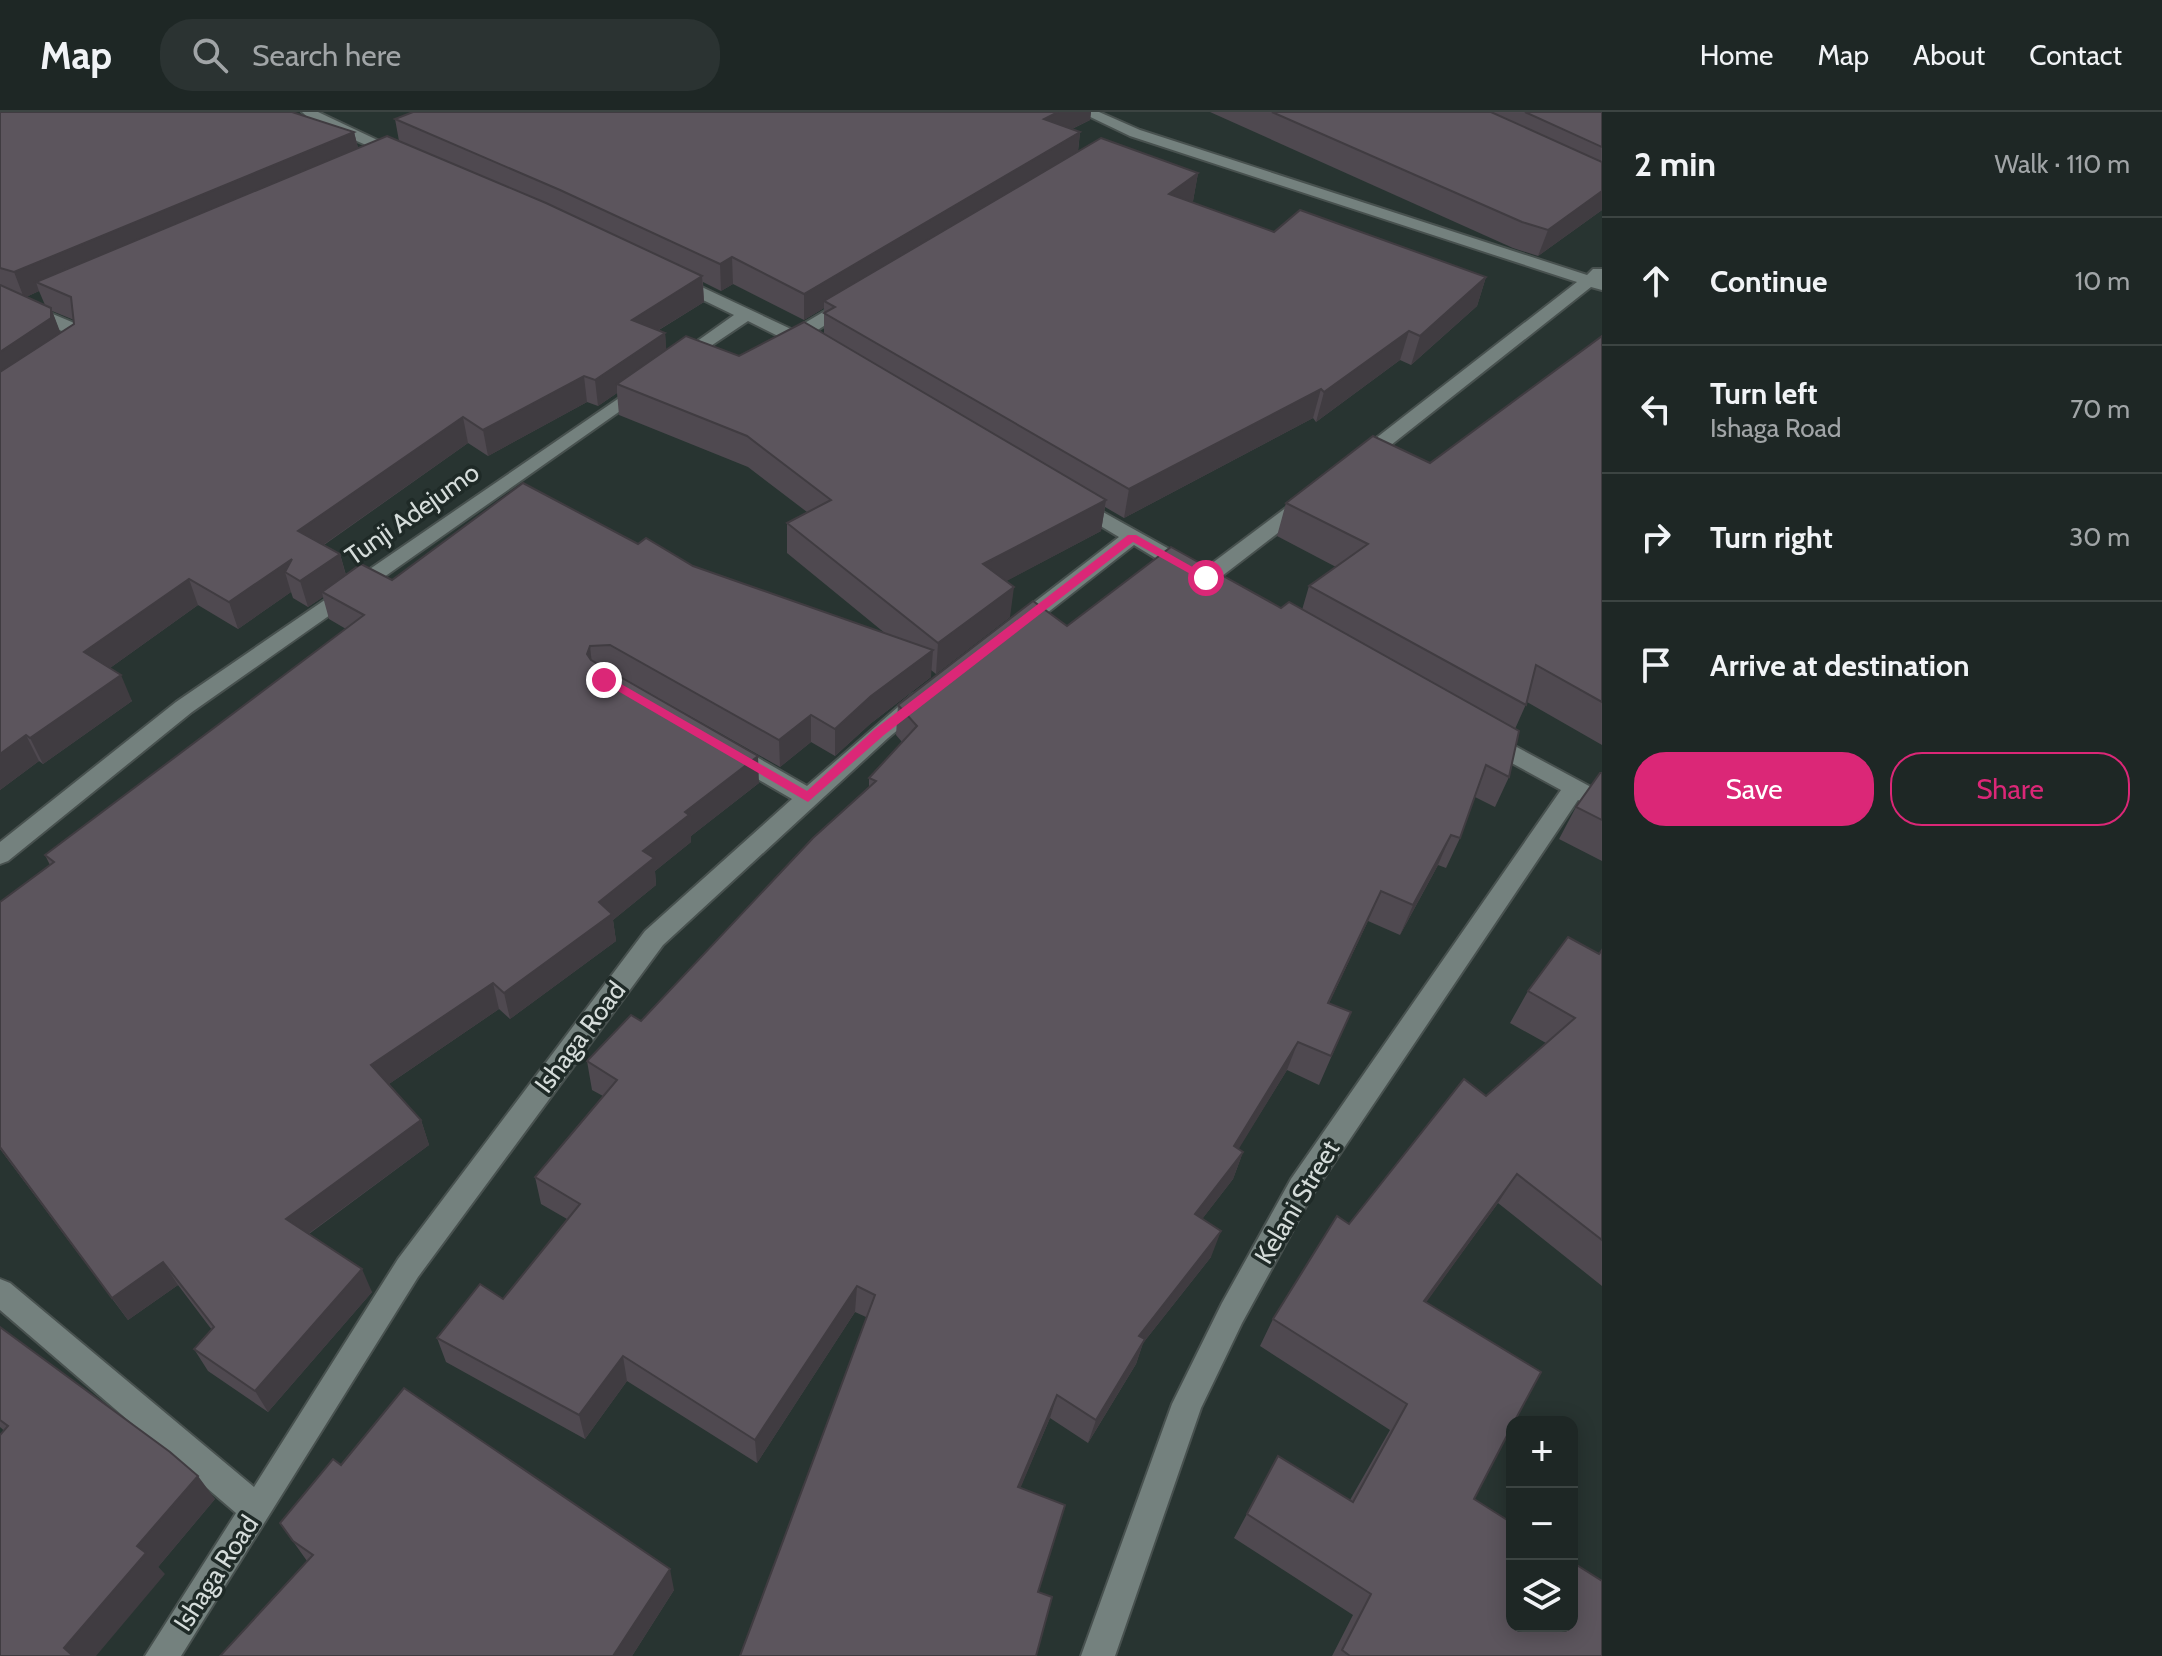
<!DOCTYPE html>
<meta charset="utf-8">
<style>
:root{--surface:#1e2725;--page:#2b3332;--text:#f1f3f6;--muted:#a1a5a7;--line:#3c4442;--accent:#db2777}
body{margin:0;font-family:Cabin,sans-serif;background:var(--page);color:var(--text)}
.controls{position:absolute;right:24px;bottom:24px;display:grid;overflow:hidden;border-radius:16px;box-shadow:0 4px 20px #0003}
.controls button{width:72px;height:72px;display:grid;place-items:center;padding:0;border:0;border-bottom:2px solid var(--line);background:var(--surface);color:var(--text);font:40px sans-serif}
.stop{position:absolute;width:24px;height:24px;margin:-18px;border:6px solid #db2777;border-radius:50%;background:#fff}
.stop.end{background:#db2777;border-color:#fff;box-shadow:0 2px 8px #0008}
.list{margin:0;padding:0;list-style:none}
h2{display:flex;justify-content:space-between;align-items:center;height:104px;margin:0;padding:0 32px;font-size:34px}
h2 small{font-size:26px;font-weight:400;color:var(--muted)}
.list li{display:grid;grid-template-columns:52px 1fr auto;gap:24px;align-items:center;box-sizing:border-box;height:128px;padding:0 32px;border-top:2px solid var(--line)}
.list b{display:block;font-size:30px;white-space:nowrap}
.list p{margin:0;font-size:26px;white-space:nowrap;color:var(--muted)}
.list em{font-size:26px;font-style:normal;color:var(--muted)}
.actions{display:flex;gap:16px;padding:24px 32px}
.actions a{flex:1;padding:18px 0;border:2px solid var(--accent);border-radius:32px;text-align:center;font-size:28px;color:var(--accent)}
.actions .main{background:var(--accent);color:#fff}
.icon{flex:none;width:44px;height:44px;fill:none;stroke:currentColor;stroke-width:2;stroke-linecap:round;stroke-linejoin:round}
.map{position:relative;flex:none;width:1602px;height:1544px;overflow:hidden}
header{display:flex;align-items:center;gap:48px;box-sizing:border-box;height:112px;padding:0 40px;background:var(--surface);border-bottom:2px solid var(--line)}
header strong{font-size:38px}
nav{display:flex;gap:44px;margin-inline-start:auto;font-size:28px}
.search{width:560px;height:72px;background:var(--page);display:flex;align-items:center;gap:20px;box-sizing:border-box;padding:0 28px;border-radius:32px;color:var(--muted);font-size:30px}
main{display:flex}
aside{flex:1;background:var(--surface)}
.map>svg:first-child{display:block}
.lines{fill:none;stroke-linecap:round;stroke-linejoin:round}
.minor-casing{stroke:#48514f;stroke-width:4}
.minor{fill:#74817e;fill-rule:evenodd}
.wall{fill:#4f4950;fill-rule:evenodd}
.shaded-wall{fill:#403c41}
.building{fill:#5c555d;stroke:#403c41;stroke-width:2}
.route{fill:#db2777}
.labels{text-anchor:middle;stroke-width:7;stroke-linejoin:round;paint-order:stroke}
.street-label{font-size:26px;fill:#d5dcda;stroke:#1f2a27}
</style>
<header>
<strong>Map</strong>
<div class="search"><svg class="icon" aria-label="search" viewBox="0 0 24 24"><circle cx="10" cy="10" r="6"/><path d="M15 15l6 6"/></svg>Search here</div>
<nav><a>Home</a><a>Map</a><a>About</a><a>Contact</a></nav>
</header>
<main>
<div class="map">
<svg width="1602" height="1544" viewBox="0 0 1602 1544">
<rect width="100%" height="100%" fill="#283431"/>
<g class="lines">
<defs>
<g id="minor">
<path d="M 302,0 L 318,0 L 409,43 L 406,46 L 396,46 L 313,10 Z"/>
<path d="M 1080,0 L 1099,0 L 1140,18 L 1587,163 L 1593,157 L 1602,157 L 1602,178 L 1591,175 L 1367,352 L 1353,352 L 1351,348 L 1353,344 L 1577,170 L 1130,24 Z"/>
<path d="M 674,162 L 793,218 L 845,187 L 851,186 L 859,191 L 807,225 L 823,235 L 820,239 L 808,239 L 748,209 L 678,256 L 669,251 L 672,247 L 734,203 L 668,171 L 666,167 L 668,163 Z"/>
<path d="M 0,180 L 79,213 L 82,235 C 76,243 70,246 61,244 L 58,240 L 64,233 L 64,220 L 0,191 Z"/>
<path d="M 644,269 L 650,270 L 653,274 L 650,278 L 192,600 L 8,749 L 0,752 L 0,730 L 176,590 Z"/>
<path d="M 1306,384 L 1313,386 L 1316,390 L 1313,394 L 1213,471 L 1199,471 L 1196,466 L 1199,461 L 1299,386 Z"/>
<path d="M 1076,385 L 1196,452 L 1199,457 L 1196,462 L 1182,462 L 1134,433 L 1024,519 L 1010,519 L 1007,514 L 1010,509 L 1119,425 L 1069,395 L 1066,391 Z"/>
<path d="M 921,579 L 929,582 L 932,587 L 929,592 L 888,626 L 663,833 L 418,1165 L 181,1544 L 145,1544 L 236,1401 L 0,1198 L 0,1167 L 10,1171 L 254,1375 L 398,1147 L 645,819 L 792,687 L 723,647 L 720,641 L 723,635 L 739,635 L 807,674 L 913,582 Z"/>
<path d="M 1485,618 L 1602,681 L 1602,699 L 1578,688 L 1311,1085 L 1242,1211 L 1201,1296 L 1115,1544 L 1081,1544 L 1172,1292 L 1222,1191 L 1291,1067 L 1561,678 L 1477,632 L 1474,626 L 1477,620 Z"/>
</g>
</defs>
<use href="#minor" class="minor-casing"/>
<use href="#minor" class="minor"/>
</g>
<g class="wall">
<path d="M 0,0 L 354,20 L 358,36 L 399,29 L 395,7 L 413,0 L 1091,0 L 1090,8 L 1072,17 L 1080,20 L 1078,40 L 1198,61 L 1193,89 L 1191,90 L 1274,120 L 1486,165 L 1477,194 L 1411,253 L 1400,248 L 1316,310 L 1313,306 L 1124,406 L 1105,395 L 1101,419 L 1006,469 L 1010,505 L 936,562 L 931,558 L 931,565 L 870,612 L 835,644 L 811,630 L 780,655 L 612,560 L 759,671 L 691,724 L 691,730 L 655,759 L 656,773 L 613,808 L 616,829 L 510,907 L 499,897 L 389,972 L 421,1008 L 429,1033 L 309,1122 L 372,1180 L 268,1300 L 208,1259 L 194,1237 L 212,1218 L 178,1173 L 128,1208 L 0,1037 L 0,790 L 50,753 L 45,743 L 346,517 L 329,507 L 323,485 L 308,495 L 293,486 L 291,480 L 238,517 L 198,493 L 110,556 L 132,589 L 43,652 L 39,649 L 0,678 ZM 703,170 L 721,179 L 733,172 L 804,208 L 824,196 L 824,221 L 739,244 L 666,238 L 665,221 L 659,218 L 704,190 ZM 39,179 L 45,193 L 26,185 ZM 52,199 L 74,208 L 74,212 L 60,221 ZM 617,281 L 619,303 L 748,355 L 807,400 L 787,411 L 787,441 L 886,522 L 693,454 L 638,432 L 392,468 L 346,463 L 340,442 L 324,433 L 468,331 L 488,344 L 587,290 L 598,294 Z"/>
<path d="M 1210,0 L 1602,0 L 1602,98 L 1538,144 L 1513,136 Z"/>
<path d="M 1602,224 L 1602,633 L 1527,590 L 1515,617 L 1509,665 L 1495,695 L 1475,685 L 1460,726 L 1446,756 L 1438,753 L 1400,823 L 1368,809 L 1329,891 L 1351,900 L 1319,973 L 1287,958 L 1238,1037 L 1243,1040 L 1233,1067 L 1202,1107 L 1211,1145 L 1143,1231 L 1136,1252 L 1088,1331 L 1050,1306 L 1020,1376 L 1038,1480 L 1036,1544 L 866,1205 L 855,1200 L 757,1351 L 627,1269 L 585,1327 L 446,1250 L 437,1226 L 503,1187 L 567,1107 L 541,1092 L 535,1065 L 603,984 L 592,978 L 587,949 L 641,909 L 869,676 L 869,666 L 902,630 L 896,623 L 898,593 L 1067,514 L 1281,496 L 1302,498 L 1309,474 L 1336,455 L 1277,424 L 1286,391 L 1430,351 Z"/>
<path d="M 1602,661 L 1602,749 L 1559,727 L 1576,695 Z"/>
<path d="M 1602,838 L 1602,1174 L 1498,1091 L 1426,1190 L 1474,1387 L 1602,1544 L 1332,1544 L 1353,1503 L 1234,1426 L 1278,1344 L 1350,1388 L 1390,1318 L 1260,1234 L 1273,1207 L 1349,1112 L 1486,984 L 1546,931 L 1510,911 L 1528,879 L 1599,842 Z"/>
<path d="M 0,1215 L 215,1387 L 158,1455 L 165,1462 L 0,1315 Z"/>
<path d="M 341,1353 L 674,1478 L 632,1544 L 220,1544 L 307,1449 L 280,1411 Z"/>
</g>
<g class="shaded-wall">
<path d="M 1058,0 L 1091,0 L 1090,8 L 1041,32 L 1044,7 Z"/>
<path d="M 354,20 L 360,44 L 36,170 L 39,179 L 24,186 L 14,160 Z"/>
<path d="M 1080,20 L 1077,46 L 824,189 L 824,196 L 804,208 L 804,182 Z"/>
<path d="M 1198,61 L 1193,89 L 1164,110 L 1169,82 Z"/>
<path d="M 1602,79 L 1602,98 L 1538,144 L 1548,118 Z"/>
<path d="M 732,145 L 733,172 L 721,179 L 720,152 Z"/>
<path d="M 702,164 L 704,190 L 634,233 L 632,208 Z"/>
<path d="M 1486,165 L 1477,194 L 1411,253 L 1420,224 Z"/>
<path d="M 51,196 L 61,222 L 0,273 L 0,240 Z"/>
<path d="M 1409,219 L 1400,248 L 1316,310 L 1324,280 Z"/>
<path d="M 665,221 L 667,246 L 617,272 L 617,281 L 598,294 L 595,268 Z"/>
<path d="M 584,264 L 587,290 L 488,344 L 483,318 Z"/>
<path d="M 1321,277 L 1313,306 L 1124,406 L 1129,377 Z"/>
<path d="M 463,305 L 468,331 L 306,445 L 298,419 Z"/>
<path d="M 1106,388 L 1101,419 L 980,483 L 983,452 Z"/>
<path d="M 340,442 L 347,468 L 322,480 L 323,485 L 308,495 L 300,469 Z"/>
<path d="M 292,447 L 285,460 L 291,480 L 238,517 L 229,490 Z"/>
<path d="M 189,467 L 198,493 L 96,566 L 84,540 Z"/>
<path d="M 1014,475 L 1010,505 L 936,562 L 938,531 Z"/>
<path d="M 590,534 L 593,561 L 587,542 Z"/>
<path d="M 933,538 L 931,565 L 870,612 L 835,644 L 835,617 L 871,584 Z"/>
<path d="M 121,563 L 132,589 L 43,652 L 30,626 Z"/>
<path d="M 811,603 L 811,630 L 780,655 L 779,628 Z"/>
<path d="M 26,623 L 39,649 L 0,678 L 0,642 Z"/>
<path d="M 758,644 L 759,671 L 691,724 L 691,730 L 655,759 L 656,773 L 613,808 L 616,829 L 510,907 L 504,881 L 599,790 L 643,739 L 685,700 Z"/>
<path d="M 1451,723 L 1438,753 L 1400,823 L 1413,793 Z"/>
<path d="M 1381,779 L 1368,809 L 1316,919 L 1328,891 Z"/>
<path d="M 493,871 L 499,897 L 380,978 L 371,953 Z"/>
<path d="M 1298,930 L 1287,958 L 1224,1061 L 1234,1034 Z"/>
<path d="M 421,1008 L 429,1033 L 297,1130 L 286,1107 Z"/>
<path d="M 1243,1040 L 1233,1067 L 1186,1128 L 1195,1102 Z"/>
<path d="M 1517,1062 L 1498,1091 L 1407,1217 L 1424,1189 Z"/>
<path d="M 1221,1119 L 1211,1145 L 1143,1231 L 1136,1252 L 1088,1331 L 1096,1308 L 1139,1224 Z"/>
<path d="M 163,1150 L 178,1173 L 128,1208 L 112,1186 Z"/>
<path d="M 362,1157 L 372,1180 L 268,1300 L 255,1279 Z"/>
<path d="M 857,1174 L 855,1200 L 757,1351 L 755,1328 Z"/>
<path d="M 623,1244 L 627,1269 L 585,1327 L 579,1303 Z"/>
<path d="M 1057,1283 L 1050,1306 L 1012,1396 L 1018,1375 Z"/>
<path d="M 198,1364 L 215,1387 L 158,1455 L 165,1462 L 96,1544 L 73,1544 L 64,1536 L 137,1434 Z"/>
<path d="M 670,1457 L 674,1478 L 632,1544 L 613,1544 Z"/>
</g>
<g class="building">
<path d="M 0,0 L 292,0 L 354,20 L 14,160 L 0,156 Z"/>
<path d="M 413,0 L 1058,0 L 1044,7 L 1080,20 L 804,182 L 732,145 L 720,152 L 560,78 L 395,7 Z"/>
<path d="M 1272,0 L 1491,0 L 1602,50 L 1602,79 L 1548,118 L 1522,110 Z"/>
<path d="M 1525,0 L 1602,0 L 1602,35 Z"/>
<path d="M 387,24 L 546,91 L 702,164 L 632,208 L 665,221 L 595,268 L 584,264 L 483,318 L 463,305 L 298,419 L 340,442 L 300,469 L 285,460 L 292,447 L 229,490 L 189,467 L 84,540 L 121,563 L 30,626 L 26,623 L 0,642 L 0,260 L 74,212 L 71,185 L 36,170 Z"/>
<path d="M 1101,26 L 1198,61 L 1169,82 L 1274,120 L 1300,98 L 1486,165 L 1420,224 L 1409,219 L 1324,280 L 1321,277 L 1129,377 L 824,201 L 835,195 L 824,189 Z"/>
<path d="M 0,173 L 51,196 L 51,206 L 0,240 Z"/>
<path d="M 804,210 L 1106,388 L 983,452 L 1014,475 L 938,531 L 787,411 L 831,388 L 747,324 L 617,272 L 686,224 L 739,244 Z"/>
<path d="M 1602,224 L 1602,590 L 1536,553 L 1526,593 L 1309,474 L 1368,432 L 1286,391 L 1373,324 L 1430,351 Z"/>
<path d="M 523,371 L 638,432 L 646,426 L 693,454 L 933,538 L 871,584 L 835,617 L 811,603 L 779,628 L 610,533 L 590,534 L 587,542 L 591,548 L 758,644 L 685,700 L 689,703 L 643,739 L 654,746 L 599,790 L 612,802 L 504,881 L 493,871 L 371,953 L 421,1008 L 286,1107 L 362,1157 L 255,1279 L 194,1237 L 214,1215 L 163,1150 L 112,1186 L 0,1035 L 0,790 L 54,750 L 45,743 L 364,503 L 322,480 L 361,452 L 392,468 Z"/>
<path d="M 1171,435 L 1281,496 L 1289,490 L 1519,619 L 1509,665 L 1486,653 L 1460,726 L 1451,723 L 1413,793 L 1381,779 L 1328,891 L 1351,900 L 1331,944 L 1298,930 L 1234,1034 L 1243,1040 L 1195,1102 L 1221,1119 L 1139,1224 L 1145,1227 L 1096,1308 L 1057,1283 L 1018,1375 L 1065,1393 L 1038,1480 L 1052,1485 L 1036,1544 L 740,1544 L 875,1183 L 857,1174 L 755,1328 L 623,1244 L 579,1303 L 437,1226 L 480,1172 L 503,1187 L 580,1092 L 535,1065 L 617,968 L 587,949 L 631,903 L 641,909 L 813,726 L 876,669 L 869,666 L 917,614 L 898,593 L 1033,489 L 1067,514 Z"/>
<path d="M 1600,661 L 1602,661 L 1602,708 L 1576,695 Z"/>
<path d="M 1568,825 L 1599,842 L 1602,838 L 1602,1128 L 1517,1062 L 1424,1189 L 1541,1260 L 1514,1310 L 1512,1310 L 1512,1314 L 1474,1387 L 1512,1411 L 1512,1514 L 1572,1514 L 1572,1450 L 1602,1469 L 1602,1544 L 1350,1544 L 1342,1538 L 1371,1482 L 1247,1402 L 1278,1344 L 1353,1390 L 1407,1292 L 1273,1207 L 1337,1104 L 1349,1112 L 1464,967 L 1486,984 L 1575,906 L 1528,879 Z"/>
<path d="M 0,1215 L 170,1340 L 198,1364 L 137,1434 L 146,1441 L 64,1536 L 73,1544 L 0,1544 L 0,1323 L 8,1314 L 0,1308 Z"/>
<path d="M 404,1276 L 670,1457 L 613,1544 L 220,1544 L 313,1443 L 293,1429 L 280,1411 L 333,1347 L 341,1353 Z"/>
</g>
<path class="route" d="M 1128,423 L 1136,423 L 1212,466 L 1203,469 L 1133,430 L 884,623 L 808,690 L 599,568 L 609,565 L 807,679 L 875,617 Z"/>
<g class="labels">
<g class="street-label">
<text transform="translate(412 402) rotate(-35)" y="9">Tunji Adejumo</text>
<text transform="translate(580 925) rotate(-53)" y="9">Ishaga Road</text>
<text transform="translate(1297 1090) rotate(-59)" y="9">Kelani Street</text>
<text transform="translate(216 1461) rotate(-57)" y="9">Ishaga Road</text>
</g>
</g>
</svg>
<div class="controls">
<button>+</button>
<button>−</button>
<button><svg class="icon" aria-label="layers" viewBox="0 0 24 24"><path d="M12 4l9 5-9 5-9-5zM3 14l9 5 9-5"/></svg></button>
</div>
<div class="stop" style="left:1206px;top:466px"></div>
<div class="stop end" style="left:604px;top:568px"></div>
</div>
<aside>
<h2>2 min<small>Walk · 110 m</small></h2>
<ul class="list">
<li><svg class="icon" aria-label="ahead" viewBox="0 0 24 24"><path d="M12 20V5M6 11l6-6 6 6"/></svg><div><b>Continue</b></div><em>10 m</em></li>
<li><svg class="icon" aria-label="left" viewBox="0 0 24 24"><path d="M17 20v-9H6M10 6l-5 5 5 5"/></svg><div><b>Turn left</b><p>Ishaga Road</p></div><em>70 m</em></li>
<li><svg class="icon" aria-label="right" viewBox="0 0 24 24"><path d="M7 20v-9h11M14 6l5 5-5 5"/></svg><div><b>Turn right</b></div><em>30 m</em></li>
<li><svg class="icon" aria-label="arrive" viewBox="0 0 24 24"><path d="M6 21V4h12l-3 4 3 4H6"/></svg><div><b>Arrive at destination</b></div></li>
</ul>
<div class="actions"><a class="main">Save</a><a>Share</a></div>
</aside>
</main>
